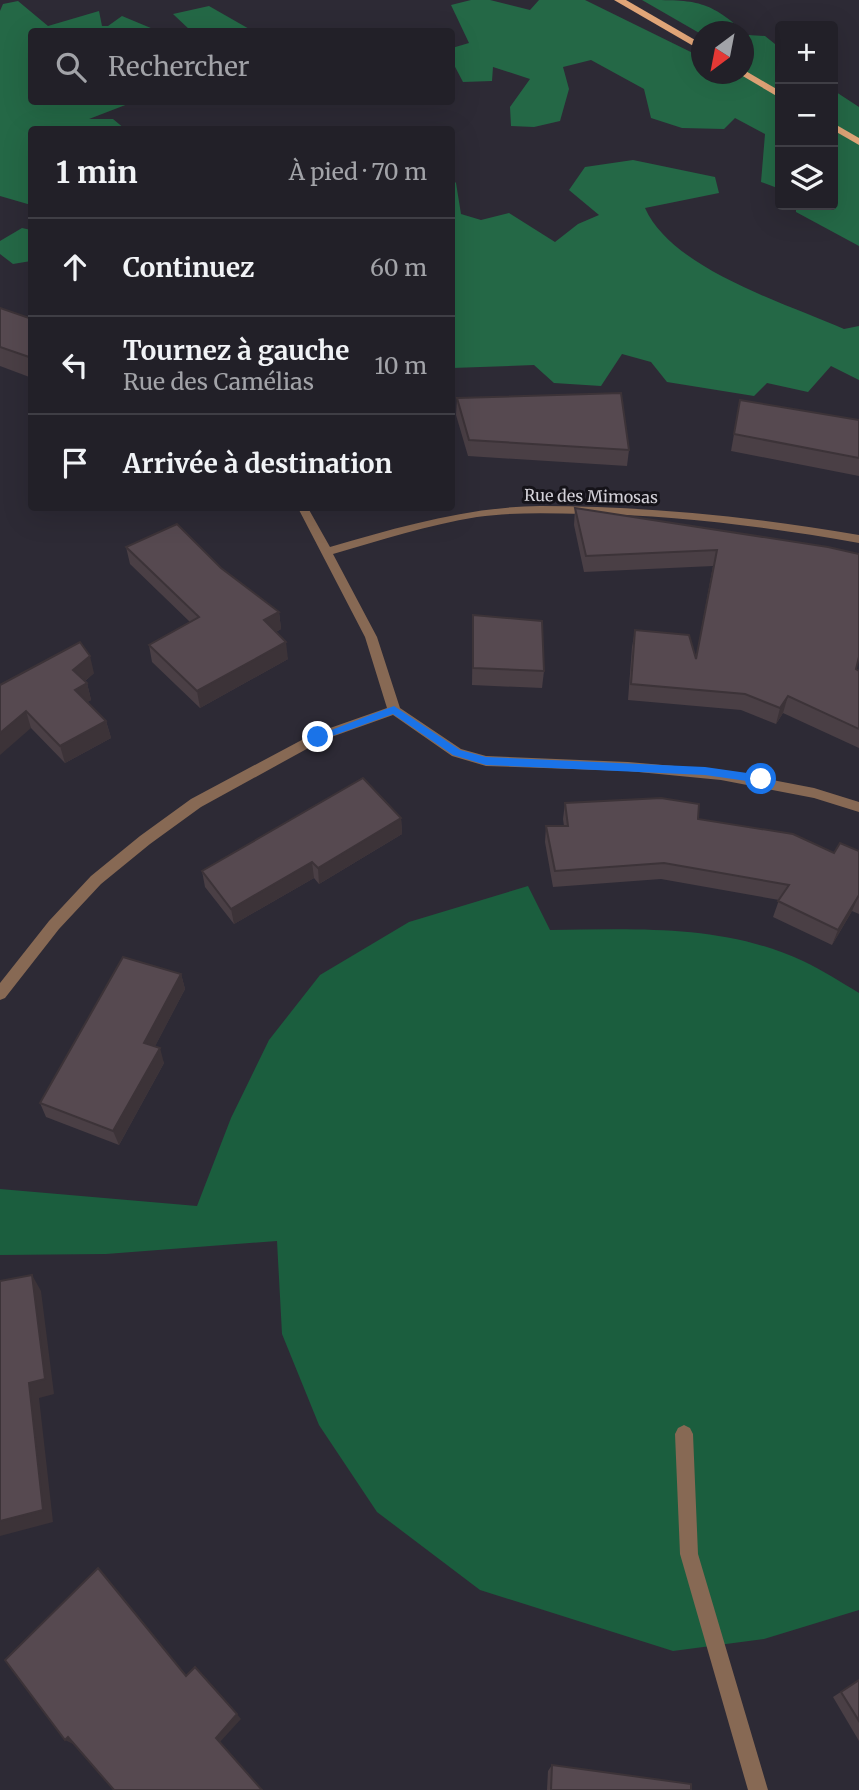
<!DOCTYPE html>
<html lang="fr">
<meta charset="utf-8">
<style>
:root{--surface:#222028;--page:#2e2d34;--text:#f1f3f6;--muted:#a2a3a8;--line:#3f3e45}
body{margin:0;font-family:Merriweather,serif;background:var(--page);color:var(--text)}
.controls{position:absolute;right:21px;top:21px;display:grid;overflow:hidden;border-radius:7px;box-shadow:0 7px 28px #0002}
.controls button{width:63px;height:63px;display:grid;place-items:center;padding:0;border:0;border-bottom:2px solid var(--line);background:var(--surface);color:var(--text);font:35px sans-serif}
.compass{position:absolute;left:691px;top:21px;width:63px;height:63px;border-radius:50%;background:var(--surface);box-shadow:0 7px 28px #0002;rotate:212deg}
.stop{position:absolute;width:21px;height:21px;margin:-16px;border:5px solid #1a73e8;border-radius:50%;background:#fff}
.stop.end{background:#1a73e8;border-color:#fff;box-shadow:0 2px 7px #0008}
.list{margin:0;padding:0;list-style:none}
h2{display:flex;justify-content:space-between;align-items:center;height:91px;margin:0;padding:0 28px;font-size:30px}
h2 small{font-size:23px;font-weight:400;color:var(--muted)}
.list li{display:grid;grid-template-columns:46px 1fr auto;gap:21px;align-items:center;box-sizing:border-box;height:98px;padding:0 28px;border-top:2px solid var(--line)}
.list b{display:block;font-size:26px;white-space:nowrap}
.list p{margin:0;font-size:23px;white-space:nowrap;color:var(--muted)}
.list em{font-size:23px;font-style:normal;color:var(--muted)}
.icon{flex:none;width:38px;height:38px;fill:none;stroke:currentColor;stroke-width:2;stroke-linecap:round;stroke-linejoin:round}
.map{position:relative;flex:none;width:859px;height:1790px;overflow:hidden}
.search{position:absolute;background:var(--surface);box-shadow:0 7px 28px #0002;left:28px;top:28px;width:427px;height:77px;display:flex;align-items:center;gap:18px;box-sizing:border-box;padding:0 24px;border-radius:7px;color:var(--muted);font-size:26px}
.panel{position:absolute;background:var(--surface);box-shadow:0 7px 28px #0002;left:28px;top:126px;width:427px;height:385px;border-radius:7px}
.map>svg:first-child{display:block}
.green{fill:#1b5e3e}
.forest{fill:#246846}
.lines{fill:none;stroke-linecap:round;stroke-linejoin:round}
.lane{fill:#876954;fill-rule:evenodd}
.street{fill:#876954;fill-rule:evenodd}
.primary{fill:#e1a578;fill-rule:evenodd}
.wall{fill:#4a3f45}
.shaded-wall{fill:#3c3338}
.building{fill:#564950;stroke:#3c3338;stroke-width:2}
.route{fill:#1a73e8}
.labels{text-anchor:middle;stroke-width:6;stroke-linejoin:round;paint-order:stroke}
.far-street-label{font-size:16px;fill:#d4d2d9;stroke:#151319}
</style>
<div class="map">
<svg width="859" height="1790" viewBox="0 0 859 1790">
<rect width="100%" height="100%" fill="#2d2a35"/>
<path class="green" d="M 528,886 L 550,930 C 635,929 724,924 803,961 C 822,970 841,982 859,993 L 859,1610 L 764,1639 L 673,1651 L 480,1590 L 377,1512 L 319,1425 L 282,1334 L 277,1241 L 106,1254 L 0,1255 L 0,1189 L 197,1206 L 231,1118 L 269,1040 L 320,975 L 409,922 Z"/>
<g class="forest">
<path d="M 471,0 L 490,0 L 530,10 L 539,0 L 585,0 L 701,57 L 702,74 L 744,74 L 744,32 L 701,34 L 642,0 C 699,0 708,0 748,35 L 765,36 L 780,48 L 780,189 L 761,182 L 765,134 L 735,118 L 724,129 L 682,128 L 651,118 L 644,89 L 591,60 L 563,67 L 569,89 L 560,121 L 534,127 L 511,126 L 510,107 L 530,79 L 493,67 L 492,81 L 463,82 L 452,61 L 452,48 L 469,43 L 451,5 Z"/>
<path d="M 18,1 L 48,26 L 99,11 L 102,26 L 108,26 L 122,16 L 158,31 L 32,32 L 32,102 L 128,104 L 89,119 L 113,119 L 125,129 L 32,130 L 31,205 L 0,196 L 0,11 L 3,4 Z"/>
<path d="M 209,6 L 251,30 L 268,31 L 191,31 L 173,14 Z"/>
<path d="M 833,90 L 859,107 L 859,246 L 796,212 L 796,205 L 833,205 Z"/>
<path d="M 633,160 L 715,177 L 719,193 L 645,208 C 672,269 785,303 844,329 L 859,326 L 859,380 L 831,366 L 808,392 L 767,383 L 754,396 L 667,382 L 651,362 L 622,354 L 601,386 L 554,383 L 534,365 L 452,368 L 452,179 L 456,183 L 461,214 L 481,220 L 509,213 L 555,242 L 578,224 L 599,215 L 569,190 L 585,167 Z"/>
<path d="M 22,228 L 31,230 L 31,261 L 13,264 L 0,254 L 0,241 Z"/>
</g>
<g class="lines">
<path class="lane" d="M 684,1425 L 690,1428 L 693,1434 L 698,1554 L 768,1790 L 748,1790 L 680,1554 L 675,1434 L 678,1428 Z"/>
<path class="street" d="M 540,506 C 648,506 753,517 859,535 L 859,543 C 768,527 677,515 584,514 C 548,513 513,512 477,517 C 428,525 381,540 333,554 L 377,637 L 400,708 L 461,749 L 486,756 L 628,762 L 721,770 L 814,788 L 859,802 L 859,812 L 814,798 L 721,780 L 628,771 L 486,766 L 452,756 L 393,715 L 323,740 L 201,807 L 150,844 L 101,884 L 59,929 L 5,998 L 0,1000 L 0,983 L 49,921 L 91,876 L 140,836 L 191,799 L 313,734 L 387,708 L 365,637 L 298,508 L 308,508 L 330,547 C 399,527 467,507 540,506 Z"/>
<g class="primary">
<path d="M 614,0 L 626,0 L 702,44 L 702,51 Z"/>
<path d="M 744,70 L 780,91 L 780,98 L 741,75 Z"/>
<path d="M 833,123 L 859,138 L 859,145 L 833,130 Z"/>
</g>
</g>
<g class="wall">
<path d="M 0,308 L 32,319 L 32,378 L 0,366 Z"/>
<path d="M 457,398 L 629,450 L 627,466 L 468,456 L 456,415 Z"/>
<path d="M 740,400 L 859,420 L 859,476 L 731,451 Z"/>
<path d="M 575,508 L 828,547 L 856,669 L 859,671 L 859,748 L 783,713 L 776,724 L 741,710 L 628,700 L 632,647 L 635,630 L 696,658 L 713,566 L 584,572 L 574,525 Z"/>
<path d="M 126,547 L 221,568 L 279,612 L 281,629 L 276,632 L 288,659 L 200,708 L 152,662 L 149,645 L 190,622 L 130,564 Z"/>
<path d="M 473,615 L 544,671 L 542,688 L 472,685 Z"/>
<path d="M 94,673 L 85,681 L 87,683 L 91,700 L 87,702 L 106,721 L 111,738 L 65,763 L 31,728 L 0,685 Z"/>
<path d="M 565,803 L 698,819 L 834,853 L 859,851 L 859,914 L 852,911 L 832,945 L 773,917 L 779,900 L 661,879 L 553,887 L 545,842 L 546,826 L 564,826 L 563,819 Z"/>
<path d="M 401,818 L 402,834 L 319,884 L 314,878 L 234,924 L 205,887 L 202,871 Z"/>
<path d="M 181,974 L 185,989 L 155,1046 L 164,1063 L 119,1145 L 46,1117 L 40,1103 Z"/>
<path d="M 859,1680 L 859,1741 L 833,1697 Z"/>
<path d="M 552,1765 L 691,1790 L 547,1790 L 548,1771 Z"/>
</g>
<g class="shaded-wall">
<path d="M 453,417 L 453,435 L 452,449 L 452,434 Z"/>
<path d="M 279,612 L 281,629 L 266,637 L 264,620 Z"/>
<path d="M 286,642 L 288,659 L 200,708 L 197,691 Z"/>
<path d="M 90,656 L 94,673 L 78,687 L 73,670 Z"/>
<path d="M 87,683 L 91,700 L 79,707 L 75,690 Z"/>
<path d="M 788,696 L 783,713 L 776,724 L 780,708 Z"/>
<path d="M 26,711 L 31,728 L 0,755 L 0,733 Z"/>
<path d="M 106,721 L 111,738 L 65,763 L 60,746 Z"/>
<path d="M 401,818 L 402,834 L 319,884 L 318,868 Z"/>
<path d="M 312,862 L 314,878 L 234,924 L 231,909 Z"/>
<path d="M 859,895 L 852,911 L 832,945 L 838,930 Z"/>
<path d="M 181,974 L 185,989 L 149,1058 L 144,1043 Z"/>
<path d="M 160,1048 L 164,1063 L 119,1145 L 113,1131 Z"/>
<path d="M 32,1275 L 41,1291 L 54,1394 L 39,1398 L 53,1522 L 0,1536 L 0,1521 L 29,1383 Z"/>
<path d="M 237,1714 L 241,1719 L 220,1742 L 216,1738 Z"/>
<path d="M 68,1737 L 76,1741 L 73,1744 L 65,1740 Z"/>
</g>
<g class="building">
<path d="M 0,308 L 32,319 L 32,358 L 0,347 Z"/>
<path d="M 621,393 L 629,450 L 469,440 L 457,398 Z"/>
<path d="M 740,400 L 859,420 L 859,458 L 734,434 Z"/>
<path d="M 575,508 L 828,547 L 859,554 L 859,657 L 856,669 L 859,671 L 859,729 L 788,696 L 780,708 L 745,694 L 631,684 L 635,630 L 689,635 L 696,659 L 717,550 L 586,556 Z"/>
<path d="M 177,524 L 221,568 L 279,612 L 264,620 L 286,642 L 197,691 L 149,645 L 199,617 L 126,547 Z"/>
<path d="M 473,615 L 542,621 L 544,671 L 473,668 Z"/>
<path d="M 80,642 L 90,656 L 73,670 L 87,683 L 75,690 L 106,721 L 60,746 L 26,711 L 0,733 L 0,685 Z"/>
<path d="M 363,778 L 401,818 L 318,868 L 312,862 L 231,909 L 202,871 Z"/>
<path d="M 661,798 L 699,804 L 698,819 L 793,834 L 834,853 L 840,843 L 859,851 L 859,895 L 838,930 L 778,901 L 789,885 L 664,863 L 555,871 L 546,826 L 568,826 L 565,803 Z"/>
<path d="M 123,957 L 181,974 L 144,1043 L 160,1048 L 113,1131 L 40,1103 Z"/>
<path d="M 32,1275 L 45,1379 L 29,1383 L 43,1510 L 0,1521 L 0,1281 Z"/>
<path d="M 98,1568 L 186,1676 L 195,1667 L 237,1714 L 216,1738 L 262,1790 L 114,1790 L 68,1737 L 65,1740 L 5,1660 Z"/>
<path d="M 859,1680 L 859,1721 L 841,1692 Z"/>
<path d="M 552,1765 L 691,1784 L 691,1790 L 551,1790 Z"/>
</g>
<path class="route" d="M 394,706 L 460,750 L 486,757 L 705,767 L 761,775 L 767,779 L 761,783 L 705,775 L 486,765 L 453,755 L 393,714 L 318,741 L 313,737 Z"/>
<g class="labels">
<g class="far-street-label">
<text transform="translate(591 496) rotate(1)" y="6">Rue des Mimosas</text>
</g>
</g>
</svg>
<div class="controls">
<button>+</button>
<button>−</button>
<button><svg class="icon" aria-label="layers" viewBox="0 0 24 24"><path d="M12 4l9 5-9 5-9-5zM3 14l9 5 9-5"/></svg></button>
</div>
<svg class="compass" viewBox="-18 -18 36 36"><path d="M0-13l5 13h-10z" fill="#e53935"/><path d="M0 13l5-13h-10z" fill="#a2a3a8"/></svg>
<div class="stop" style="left:761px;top:779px"></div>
<div class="stop end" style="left:318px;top:737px"></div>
<div class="search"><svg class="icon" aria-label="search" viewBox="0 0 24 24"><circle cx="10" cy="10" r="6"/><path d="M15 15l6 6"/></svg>Rechercher</div>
<section class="panel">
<h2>1 min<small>À pied · 70 m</small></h2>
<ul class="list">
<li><svg class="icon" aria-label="ahead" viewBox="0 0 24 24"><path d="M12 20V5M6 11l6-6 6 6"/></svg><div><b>Continuez</b></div><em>60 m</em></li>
<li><svg class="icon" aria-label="left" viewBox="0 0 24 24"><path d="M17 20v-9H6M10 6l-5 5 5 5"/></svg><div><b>Tournez à gauche</b><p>Rue des Camélias</p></div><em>10 m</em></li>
<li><svg class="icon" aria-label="arrive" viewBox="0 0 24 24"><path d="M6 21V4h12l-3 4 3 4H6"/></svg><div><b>Arrivée à destination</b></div></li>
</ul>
</section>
</div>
